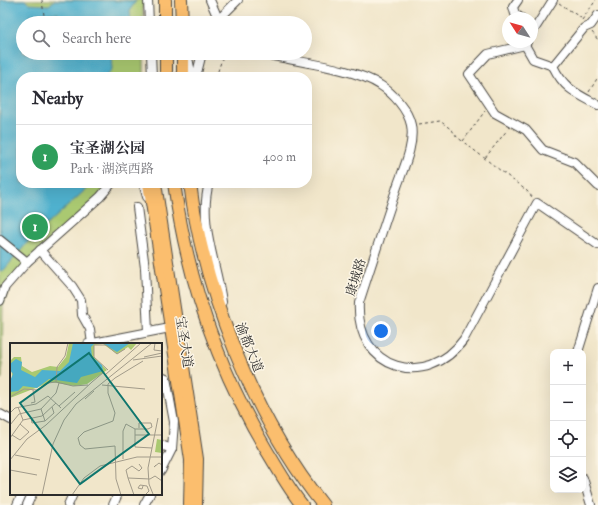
<!DOCTYPE html>
<meta charset="utf-8">
<style>
:root{--surface:#fff;--page:#f2f2f3;--text:#2b2b33;--muted:#7c7c81;--line:#e1e1e2;--accent:#c8321e}
body{margin:0;font-family:"IM FELL Double Pica","Noto Serif SC",serif;background:var(--page);color:var(--text)}
.controls{position:absolute;right:12px;bottom:12px;display:grid;overflow:hidden;border-radius:8px;box-shadow:0 4px 16px #0002}
.controls button{width:36px;height:36px;display:grid;place-items:center;padding:0;border:0;border-bottom:1px solid var(--line);background:var(--surface);color:var(--text);font:20px sans-serif}
.compass{position:absolute;left:502px;top:12px;width:36px;height:36px;border-radius:50%;background:var(--surface);box-shadow:0 4px 16px #0002;rotate:306deg}
.you{position:absolute;left:381px;top:331px;width:14px;height:14px;margin:-10px;border:3px solid #fff;border-radius:50%;background:#1a73e8;box-shadow:0 0 0 6px #1a73e833}
.badge{display:grid;place-items:center;width:26px;height:26px;border-radius:50%;background:var(--accent);color:#fff;font-size:13px;font-weight:700}
.pin{position:absolute;translate:-50% -50%;border:2px solid #fff;box-shadow:0 1px 4px #0006}
.list{margin:0;padding:0;list-style:none}
h2{display:flex;justify-content:space-between;align-items:center;height:52px;margin:0;padding:0 16px;font-size:17px}
h2 small{font-size:13px;font-weight:400;color:var(--muted)}
.list li{display:grid;grid-template-columns:26px 1fr auto;gap:12px;align-items:center;box-sizing:border-box;height:64px;padding:0 16px;border-top:1px solid var(--line)}
.list b{display:block;font-size:15px;white-space:nowrap}
.list p{margin:0;font-size:13px;white-space:nowrap;color:var(--muted)}
.list em{font-size:13px;font-style:normal;color:var(--muted)}
.icon{flex:none;width:22px;height:22px;fill:none;stroke:currentColor;stroke-width:2;stroke-linecap:round;stroke-linejoin:round}
.map{position:relative;flex:none;width:598px;height:505px;overflow:hidden}
.search{position:absolute;background:var(--surface);box-shadow:0 4px 16px #0002;left:16px;top:16px;width:296px;height:44px;display:flex;align-items:center;gap:10px;box-sizing:border-box;padding:0 14px;border-radius:22px;color:var(--muted);font-size:15px}
.panel{position:absolute;background:var(--surface);box-shadow:0 4px 16px #0002;left:16px;top:72px;width:296px;height:116px;border-radius:16px}
.map>svg:first-child{display:block}
.green{fill:#aac971;stroke:#6a7a4e}
.water{fill:#4fb1ce;stroke:#3d6e7c}
.lines{fill:none;stroke-linecap:round;stroke-linejoin:round}
.minor-casing{stroke:#494743;stroke-width:10}
.major-casing{stroke:#494743;stroke-width:12}
.highway-casing{stroke:#494743;stroke-width:14}
.path{stroke:#494743;stroke-width:1;stroke-dasharray:3 3;stroke-linecap:butt}
.minor{stroke:#fff;stroke-width:8}
.major{stroke:#fbbe6e;stroke-width:10}
.highway{stroke:#fbbe6e;stroke-width:12}
.labels{text-anchor:middle;stroke-width:3;stroke-linejoin:round;paint-order:stroke}
.street-label{font-size:13px;fill:#2b2b2b;stroke:#fcf5e5}
.inset-road{fill:none;stroke:#a29b8a;stroke-width:1}
.view{fill:#0f766e;fill-opacity:0.15;stroke:#0f766e;stroke-width:2}
.inset-edge{fill:none;stroke:#2b2b2b;stroke-width:2}
</style>
<div class="map">
<svg width="598" height="505" viewBox="0 0 598 505">
<rect width="100%" height="100%" fill="#fcf5e5"/>
<filter id="ink" filterUnits="userSpaceOnUse"><feTurbulence type="fractalNoise" baseFrequency=".025" numOctaves="2"/><feDisplacementMap in="SourceGraphic" scale="8" xChannelSelector="R" yChannelSelector="G"/><feConvolveMatrix kernelMatrix="1 2 1 2 8 2 1 2 1" color-interpolation-filters="sRGB"/></filter>
<filter id="wash" filterUnits="userSpaceOnUse"><feTurbulence type="fractalNoise" baseFrequency=".012" numOctaves="4" result="noise"/><feDisplacementMap in="SourceGraphic" scale="16" xChannelSelector="R" yChannelSelector="G"/><feGaussianBlur stdDeviation="0.9" result="paint"/><feColorMatrix in="noise" values="0 0 0 0 0 0 0 0 0 0 0 0 0 0 0 0 0 1.4 0 .05"/><feComposite in="paint" operator="in"/></filter>
<g filter="url(#wash)">
<rect width="100%" height="100%" fill="#f1e6ca"/>
<path class="green" d="M 0,0 L 143,0 L 143,23 L 23,23 L 23,53 L 144,53 L 144,77 L 21,77 L 21,183 L 110,183 L 113,189 L 29,265 L 9,289 L 3,305 L 2,378 L 0,381 Z"/>
<path class="water" d="M 0,0 L 25,0 L 29,4 L 49,5 L 55,0 L 136,1 L 130,10 L 131,23 L 56,23 L 58,13 L 36,14 L 29,16 L 36,23 L 23,23 L 23,53 L 45,53 L 47,55 L 52,53 L 111,53 L 112,69 L 106,77 L 21,77 L 21,183 L 93,183 L 28,242 L 4,270 L 0,272 Z"/>
</g>
<g filter="url(#ink)">
<g class="lines">
<defs>
<g id="minor">
<path d="M 148,0 L 149,23"/>
<path d="M 210,0 L 220,23"/>
<path d="M 518,0 L 513,7 L 515,14 L 521,18"/>
<path d="M 215,23 L 238,0"/>
<path d="M 532,33 L 553,0"/>
<path d="M 527,42 L 525,45 L 488,54 L 469,74 L 495,113 L 526,130 L 543,150 L 574,162 L 598,186"/>
<path d="M 525,45 L 533,59 L 553,66 L 584,28 L 591,25 L 598,15"/>
<path d="M 151,53 L 152,77"/>
<path d="M 187,53 L 192,77"/>
<path d="M 260,53 C 294,62 353,67 380,85 C 393,93 408,110 411,125 C 415,146 402,171 396,190 C 383,228 371,266 359,303 C 355,370 427,391 464,339 L 537,203 L 598,245"/>
<path d="M 553,66 C 564,89 577,94 598,105"/>
<path d="M 196,77 L 202,53"/>
<path d="M 143,183 L 147,197"/>
<path d="M 209,183 C 198,223 217,263 222,302"/>
<path d="M 137,207 L 145,268 L 148,332"/>
<path d="M 0,240 L 27,262 L 100,197 L 112,183"/>
<path d="M 40,250 L 72,286 L 81,300 L 82,315 L 90,329 L 92,344"/>
<path d="M 0,301 L 5,287 L 27,262"/>
<path d="M 88,344 L 170,328"/>
<path d="M 578,352 L 598,288"/>
<path d="M 161,376 L 166,378 L 174,422 L 172,449 L 161,471"/>
<path d="M 0,414 L 11,420"/>
<path d="M 161,445 L 172,449"/>
<path d="M 583,478 L 591,505"/>
<path d="M 17,505 L 22,494"/>
<path d="M 27,505 L 32,494"/>
<path d="M 68,505 L 73,494"/>
<path d="M 113,505 L 118,494"/>
<path d="M 144,505 L 150,494"/>
</g>
<g id="major">
<path d="M 148,183 L 190,460 L 189,505"/>
<path d="M 156,183 L 198,459 L 197,505"/>
</g>
<g id="highway">
<path d="M 165,0 L 165,23"/>
<path d="M 181,0 L 182,23"/>
<path d="M 166,53 L 166,77"/>
<path d="M 183,53 L 183,77"/>
<path d="M 174,183 C 187,278 218,369 267,451 C 278,469 289,489 302,505"/>
<path d="M 190,183 C 203,291 255,420 323,505"/>
</g>
</defs>
<use href="#minor" class="minor-casing"/>
<use href="#major" class="major-casing"/>
<use href="#highway" class="highway-casing"/>
<g class="path">
<path d="M 42,0 L 45,23"/>
<path d="M 559,3 L 581,18"/>
<path d="M 582,20 L 596,0"/>
<path d="M 592,32 L 598,40"/>
<path d="M 216,77 L 224,53"/>
<path d="M 589,92 L 598,77"/>
<path d="M 419,124 L 440,121 L 452,130 L 457,137 L 527,191 L 533,198"/>
<path d="M 463,141 L 485,111"/>
<path d="M 485,158 L 508,129"/>
</g>
<use href="#minor" class="minor"/>
<use href="#major" class="major"/>
<use href="#highway" class="highway"/>
</g>
</g>
<g class="labels">
<g class="street-label">
<text transform="translate(355 277) rotate(-73)" y="5">康城路</text>
<text transform="translate(185 342) rotate(81)" y="5">宝圣大道</text>
<text transform="translate(250 347) rotate(68)" y="5">渝都大道</text>
</g>
</g>
<g transform="translate(10 343)">
<rect width="152" height="152" fill="#f1e6ca"/>
<path d="M 59,0 L 127,0 L 121,7 L 118,4 L 107,11 L 93,1 L 84,2 L 84,14 L 97,27 L 77,41 L 65,43 L 41,39 L 0,55 L 2,32 L 0,18 L 4,14 L 11,14 L 12,23 L 22,29 L 40,23 L 48,24 L 56,14 ZM 147,96 L 152,97 L 152,110 L 145,109 Z" fill="#aac971"/>
<path d="M 63,0 L 85,0 L 81,4 L 82,14 L 92,22 L 93,28 L 71,34 L 67,40 L 39,36 L 27,45 L 13,43 L 8,48 L 0,49 L 0,38 L 3,31 L 0,27 L 0,21 L 6,16 L 12,19 L 11,27 L 25,34 L 32,27 L 50,28 L 59,19 ZM 92,0 L 120,0 L 107,9 Z" fill="#4fb1ce"/>
<path class="inset-road" d="M 58,0 L 55,13 L 47,24 L 46,39 L 63,43 L 78,42M 145,0 L 144,7 L 152,8M 134,14 L 152,10M 123,17 L 152,13M 98,27 L 84,14 L 84,2 L 96,2 L 107,11 L 115,6M 95,32 L 131,0M 82,39 L 94,29M 92,42 L 135,46M 0,54 L 14,46 L 27,47 L 38,40 L 46,39M 75,56 L 84,48M 21,60 L 25,59 L 23,47M 49,63 L 65,49M 8,64 L 13,77M 31,66 L 35,78M 0,70 L 5,65 L 26,61 L 38,53 L 51,65M 21,75 L 22,80 L 35,78 L 44,70 L 42,64M 0,82 L 9,71 L 31,66 L 46,50 L 49,40M 125,86 L 125,92 L 152,92M 2,92 L 10,97 L 19,89 L 10,81M 125,92 L 125,104 L 142,105M 0,95 L 13,77 L 32,73 L 46,60M 5,112 L 30,117M 113,116 L 113,88 L 116,81 L 125,86 L 138,86 L 142,84 L 141,80 L 129,80 L 129,85M 0,117 L 17,96 L 36,82 L 82,39M 129,121 L 132,125 L 129,128 L 122,123 L 116,127 L 118,135 L 140,136 L 145,133 L 152,138M 146,122 L 144,124 L 149,120 L 152,122M 0,127 L 27,132M 118,135 L 124,152M 133,143 L 132,146 L 128,145 L 130,142 L 137,143 L 139,148 L 135,152M 143,151 L 139,141 L 138,125 L 148,75M 32,152 L 43,101 L 54,77 L 66,61 L 142,0M 62,152 L 74,135 L 90,123 L 127,114 L 152,114M 111,152 L 106,136 L 105,103 L 75,106 L 70,102 L 68,95 L 74,89 L 103,78 L 105,70 L 98,50 L 98,41 L 105,35 L 133,18"/>
<path class="view" d="M 79,10 L 139,91 L 70,141 L 10,60 Z"/>
<rect width="152" height="152" class="inset-edge"/>
</g>
</svg>
<div class="controls">
<button>+</button>
<button>−</button>
<button><svg class="icon" aria-label="locate" viewBox="0 0 24 24"><circle cx="12" cy="12" r="6"/><path d="M12 2v4M12 18v4M2 12h4M18 12h4"/></svg></button>
<button><svg class="icon" aria-label="layers" viewBox="0 0 24 24"><path d="M12 4l9 5-9 5-9-5zM3 14l9 5 9-5"/></svg></button>
</div>
<svg class="compass" viewBox="-18 -18 36 36"><path d="M0-13l5 13h-10z" fill="#e53935"/><path d="M0 13l5-13h-10z" fill="#7c7c81"/></svg>
<div class="you"></div>
<div class="pin badge" style="left:35px;top:227px;background:#2e9e5b">1</div>
<div class="search"><svg class="icon" aria-label="search" viewBox="0 0 24 24"><circle cx="10" cy="10" r="6"/><path d="M15 15l6 6"/></svg>Search here</div>
<section class="panel">
<h2>Nearby<small></small></h2>
<ul class="list">
<li><span class="badge" style="background:#2e9e5b">1</span><div><b>宝圣湖公园</b><p>Park · 湖滨西路</p></div><em>400 m</em></li>
</ul>
</section>
</div>
